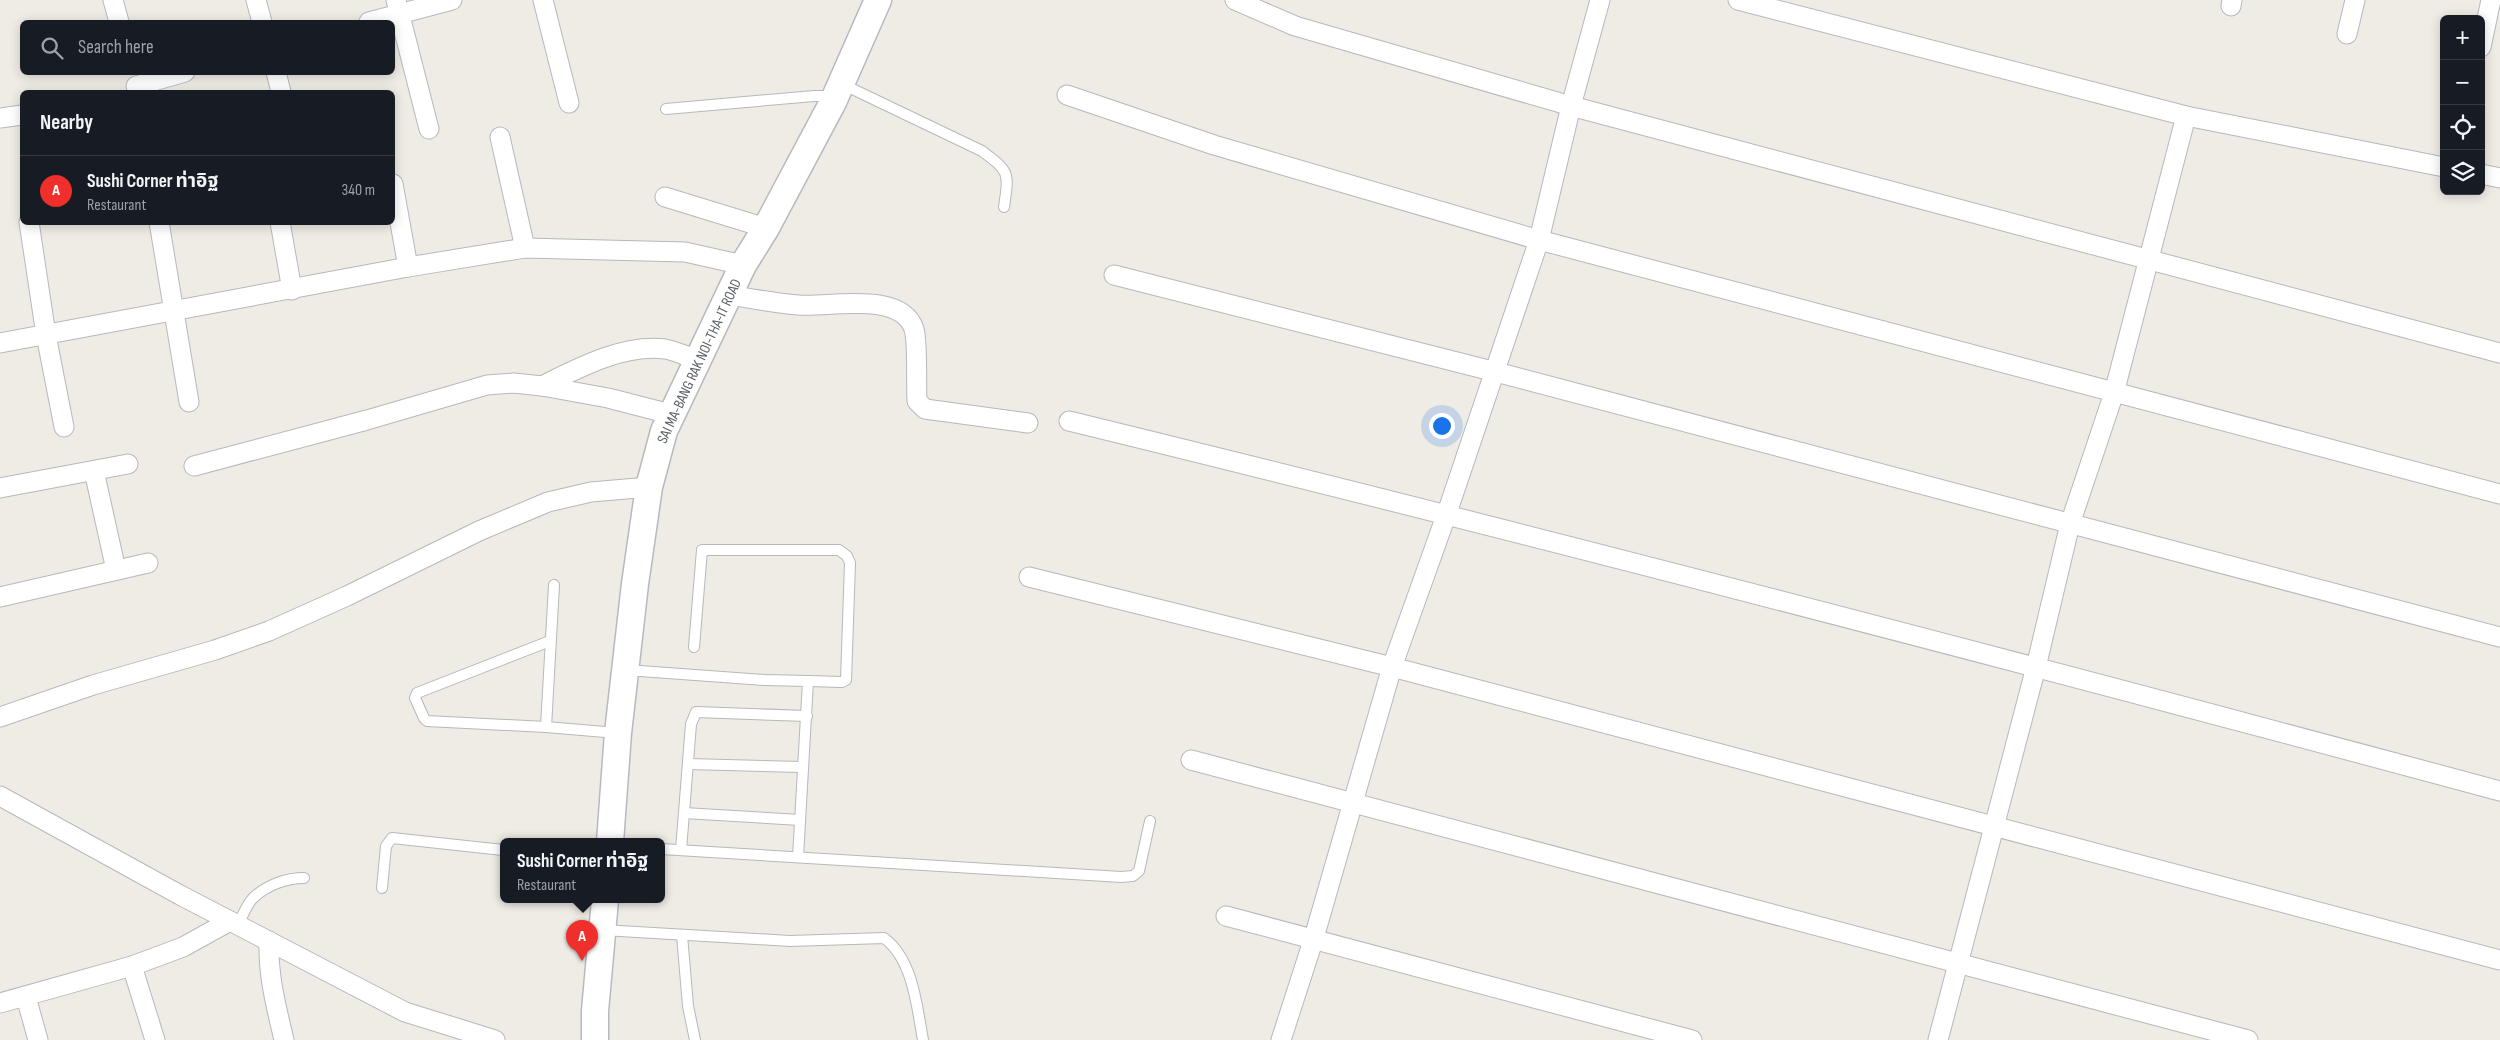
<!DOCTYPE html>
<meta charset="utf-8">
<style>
:root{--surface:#171b24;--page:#242831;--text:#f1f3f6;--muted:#9ea1a6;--line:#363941;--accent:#ee2f2c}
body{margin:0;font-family:"Sofia Sans Condensed","Noto Sans Thai",sans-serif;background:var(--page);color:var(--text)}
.controls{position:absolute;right:15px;top:15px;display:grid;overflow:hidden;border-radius:8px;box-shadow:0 2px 12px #0003}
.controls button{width:45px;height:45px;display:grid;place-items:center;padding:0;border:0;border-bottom:1px solid var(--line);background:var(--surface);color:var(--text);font:25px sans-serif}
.you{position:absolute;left:1441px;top:425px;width:18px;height:18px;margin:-12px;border:4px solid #fff;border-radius:50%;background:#1a73e8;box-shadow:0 0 0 8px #1a73e833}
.badge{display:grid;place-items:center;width:32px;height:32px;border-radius:50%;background:var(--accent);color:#fff;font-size:16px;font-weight:700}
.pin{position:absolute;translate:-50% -41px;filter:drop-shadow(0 1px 2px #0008)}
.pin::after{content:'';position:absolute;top:26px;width:18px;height:15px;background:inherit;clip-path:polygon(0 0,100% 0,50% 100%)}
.popup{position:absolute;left:500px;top:838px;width:165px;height:65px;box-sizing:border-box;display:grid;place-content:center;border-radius:8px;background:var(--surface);filter:drop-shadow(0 1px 4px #0005);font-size:16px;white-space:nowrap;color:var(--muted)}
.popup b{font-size:19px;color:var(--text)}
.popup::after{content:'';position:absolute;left:50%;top:100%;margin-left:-10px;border:10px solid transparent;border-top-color:var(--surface)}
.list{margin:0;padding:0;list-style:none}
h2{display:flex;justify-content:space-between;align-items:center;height:65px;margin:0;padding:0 20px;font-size:21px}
h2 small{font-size:16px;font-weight:400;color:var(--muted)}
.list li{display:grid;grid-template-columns:32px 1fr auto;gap:15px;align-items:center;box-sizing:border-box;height:70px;padding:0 20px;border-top:1px solid var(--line)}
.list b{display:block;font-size:19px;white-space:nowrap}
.list p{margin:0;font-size:16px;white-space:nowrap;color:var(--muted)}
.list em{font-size:16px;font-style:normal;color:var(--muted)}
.icon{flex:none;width:28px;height:28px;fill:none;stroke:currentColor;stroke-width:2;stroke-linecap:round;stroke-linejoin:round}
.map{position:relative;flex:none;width:2500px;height:1040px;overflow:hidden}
.search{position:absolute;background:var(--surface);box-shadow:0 2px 12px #0003;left:20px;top:20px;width:375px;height:55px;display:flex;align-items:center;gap:12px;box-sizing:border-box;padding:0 18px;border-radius:8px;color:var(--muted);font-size:19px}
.panel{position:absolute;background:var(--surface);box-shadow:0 2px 12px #0003;left:20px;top:90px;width:375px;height:135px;border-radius:8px}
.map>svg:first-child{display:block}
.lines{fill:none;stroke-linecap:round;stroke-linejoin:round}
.lane-casing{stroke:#b5b8bc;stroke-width:12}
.street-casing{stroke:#b5b8bc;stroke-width:21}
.secondary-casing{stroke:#b6babf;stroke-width:29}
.lane{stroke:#fff;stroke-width:10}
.street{stroke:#fff;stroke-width:19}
.secondary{stroke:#fff;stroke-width:26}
.labels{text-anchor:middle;stroke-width:4;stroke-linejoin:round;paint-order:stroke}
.street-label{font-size:15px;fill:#5c6166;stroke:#fff}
</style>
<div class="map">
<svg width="2500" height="1040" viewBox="0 0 2500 1040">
<rect width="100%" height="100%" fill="#efece5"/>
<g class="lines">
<defs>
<g id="lane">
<path d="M 842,84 L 982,151 C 1010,172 1009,172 1004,207"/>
<path d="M 666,109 L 814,96 L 824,96 L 833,102"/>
<path d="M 550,641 L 417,693 L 415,698 L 424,718 L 427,721 L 546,727 L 617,733"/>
<path d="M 694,647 L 702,550 L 839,550 L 847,556 L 850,563 L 846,680 L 842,682 L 808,681"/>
<path d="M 626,670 L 765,680 L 808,681 L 798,857"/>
<path d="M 546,727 L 554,585"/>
<path d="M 688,764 L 802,767"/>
<path d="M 684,813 L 800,820"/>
<path d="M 661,849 L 1121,877 L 1133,876 L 1139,871 L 1150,821"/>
<path d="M 681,850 L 691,724 L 696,712 L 807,716"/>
<path d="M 382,888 L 386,846 L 392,838 L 503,850"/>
<path d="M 238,925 C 242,917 247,904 253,898 C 267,885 286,878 304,878"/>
<path d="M 603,930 L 790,941 L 884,938 C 913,959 917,1007 923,1040"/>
<path d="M 682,935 L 688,1006 L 695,1040"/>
</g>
<g id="street">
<path d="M 113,0 L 119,22"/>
<path d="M 256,0 L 262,22"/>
<path d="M 396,0 L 429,129"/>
<path d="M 543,0 L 569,103"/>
<path d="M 1235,0 L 1295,26 L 1571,106 L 2500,353"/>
<path d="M 1738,0 L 2186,116 L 2444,167"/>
<path d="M 2231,6 L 2232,0"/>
<path d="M 369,22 L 452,0"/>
<path d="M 2347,34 L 2355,0"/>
<path d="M 2481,47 L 2491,0"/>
<path d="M 276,72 L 281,92"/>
<path d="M 136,86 L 185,72"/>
<path d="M 1067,95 L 1214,145 L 1539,240 L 2500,494"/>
<path d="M 0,118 L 22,115"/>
<path d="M 500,137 L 525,248"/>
<path d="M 2481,174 L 2500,178"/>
<path d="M 393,184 L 408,267"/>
<path d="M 665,197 L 766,228"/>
<path d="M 29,222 L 46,335 L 64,427"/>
<path d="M 159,222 L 189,402"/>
<path d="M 280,222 L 292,290"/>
<path d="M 1114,275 L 1496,372 L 2500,637"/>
<path d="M 730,295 C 752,299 775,303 798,305 C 828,308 901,290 914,329 C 918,341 916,385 917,401 L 925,409 L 1028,423"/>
<path d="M 0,343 L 408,267 L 525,248 L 685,252 L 743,265"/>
<path d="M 542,386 C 578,368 623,344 665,349 C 676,351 688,357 698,360"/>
<path d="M 1069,421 C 1548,538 2024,663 2500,791"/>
<path d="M 194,466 L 367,420 L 487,385 L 514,383 L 542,386 L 608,398 L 674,415"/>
<path d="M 94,471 L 116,570"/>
<path d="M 0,488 L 128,464"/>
<path d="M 1029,577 L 1392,667 L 2500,960"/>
<path d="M 0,597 L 148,563"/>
<path d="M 0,717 L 93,685 L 215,650 L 269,631 L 347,596 L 479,531 L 548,502 L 591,492 L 649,487"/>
<path d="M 1191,760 L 2248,1040"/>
<path d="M 0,796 L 180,895 L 405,1012 L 495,1040"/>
<path d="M 1226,916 L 1692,1040"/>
<path d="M 269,941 C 268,976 276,1006 284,1040"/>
<path d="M 132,966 L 155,1040"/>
<path d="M 26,997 L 38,1040"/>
<path d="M 0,1003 L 132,966 L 183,947 L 230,921"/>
<path d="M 1281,1040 L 1313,941 L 1392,667 L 1447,513 L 1539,240 L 1571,106 L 1600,0"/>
<path d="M 1938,1040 L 2036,667 L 2070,524 L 2114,393 L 2186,116"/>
</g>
<g id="secondary">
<path d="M 610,842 L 618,733 L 635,584 L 649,487 L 664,431 L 743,265 L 766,228 L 833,102 L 878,0"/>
<path d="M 595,1040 L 595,1011 L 605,900"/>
</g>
</defs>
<use href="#lane" class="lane-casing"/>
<use href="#street" class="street-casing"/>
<use href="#secondary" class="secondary-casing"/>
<use href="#lane" class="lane"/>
<use href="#street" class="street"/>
<use href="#secondary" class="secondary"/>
</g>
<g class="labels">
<g class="street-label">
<text transform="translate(699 361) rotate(-65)" y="5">SAI MA-BANG RAK NOI-THA-IT ROAD</text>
</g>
</g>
</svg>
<div class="controls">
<button>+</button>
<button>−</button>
<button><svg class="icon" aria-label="locate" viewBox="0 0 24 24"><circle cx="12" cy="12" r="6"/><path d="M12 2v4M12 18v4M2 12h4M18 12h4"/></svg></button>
<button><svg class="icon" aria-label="layers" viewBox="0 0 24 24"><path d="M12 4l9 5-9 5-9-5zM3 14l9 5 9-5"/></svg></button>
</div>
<div class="you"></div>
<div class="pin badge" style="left:582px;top:961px">A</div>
<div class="popup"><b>Sushi Corner ท่าอิฐ</b>Restaurant</div>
<div class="search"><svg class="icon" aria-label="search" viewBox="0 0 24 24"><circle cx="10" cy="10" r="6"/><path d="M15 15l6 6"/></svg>Search here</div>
<section class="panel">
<h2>Nearby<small></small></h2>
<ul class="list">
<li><span class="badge">A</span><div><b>Sushi Corner ท่าอิฐ</b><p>Restaurant</p></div><em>340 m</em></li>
</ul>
</section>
</div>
